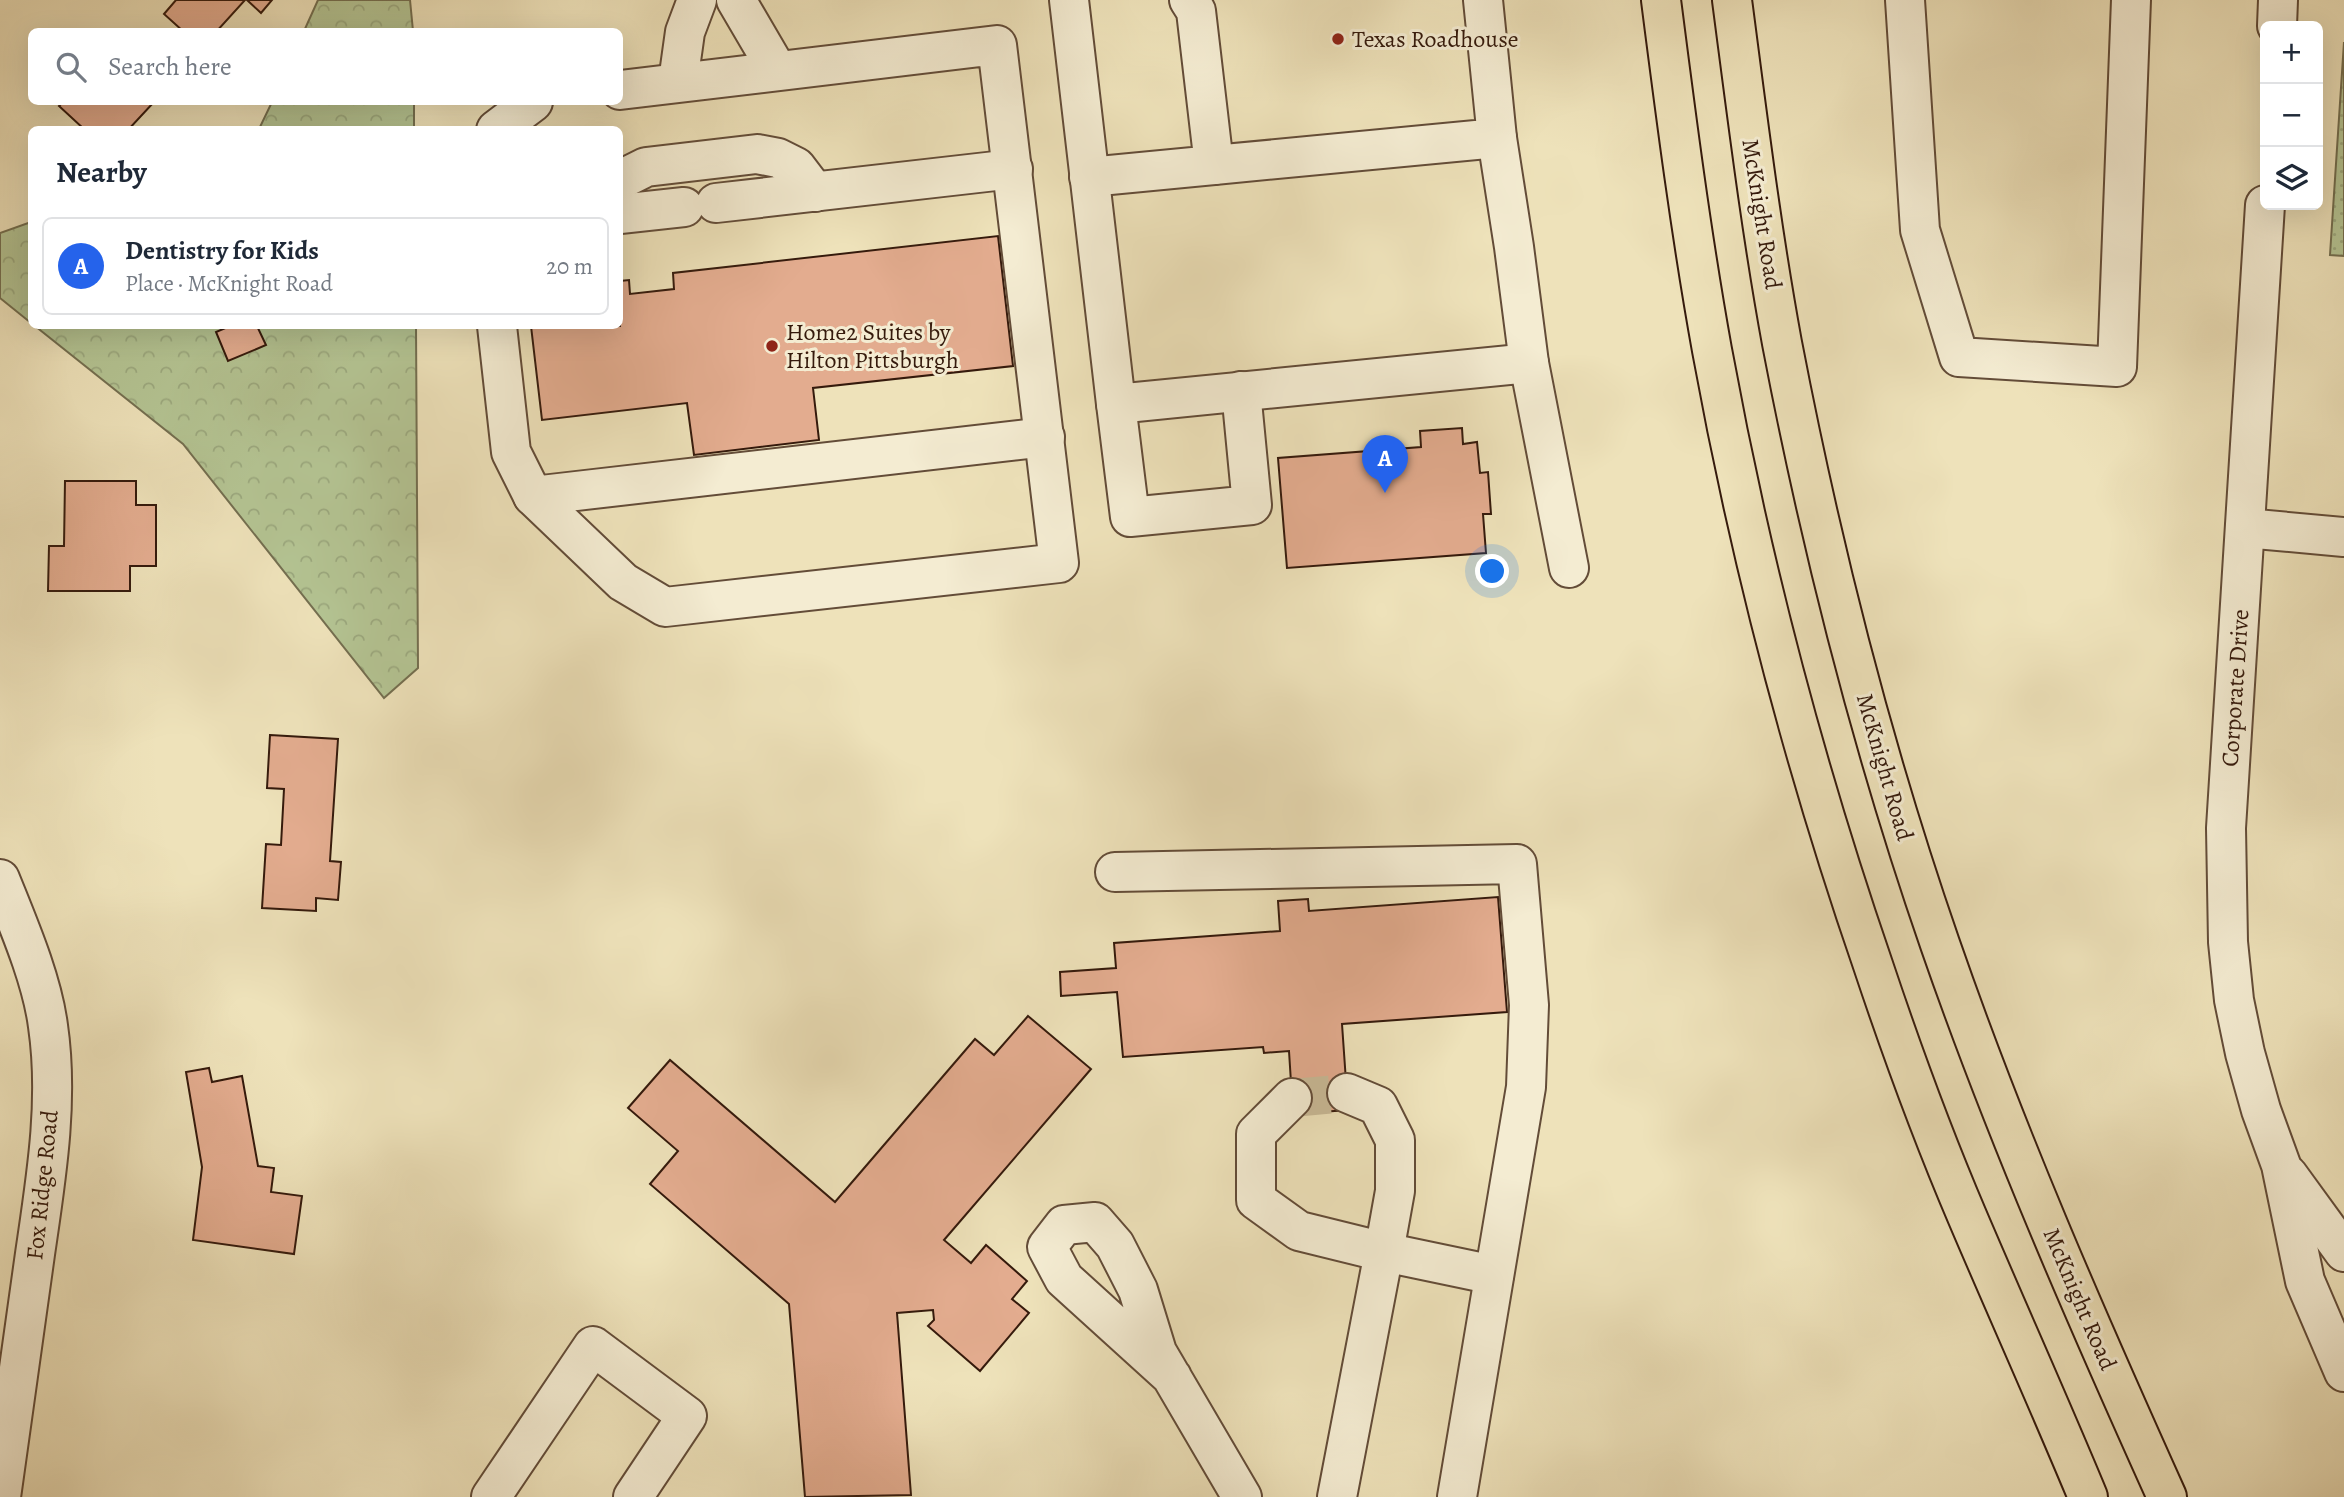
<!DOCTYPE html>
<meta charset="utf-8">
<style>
:root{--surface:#fff;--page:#f6f6f7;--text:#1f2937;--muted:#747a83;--line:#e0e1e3;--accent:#2563eb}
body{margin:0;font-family:Alegreya,serif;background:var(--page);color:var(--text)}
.controls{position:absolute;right:21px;top:21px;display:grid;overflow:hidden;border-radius:10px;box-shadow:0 7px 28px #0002}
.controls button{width:63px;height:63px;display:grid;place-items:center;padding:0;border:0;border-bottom:2px solid var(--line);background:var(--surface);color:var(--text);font:35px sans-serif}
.you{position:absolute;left:1493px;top:572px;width:24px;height:24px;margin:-18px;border:5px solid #fff;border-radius:50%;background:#1a73e8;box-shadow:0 0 0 10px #1a73e833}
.badge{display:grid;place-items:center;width:46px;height:46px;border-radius:50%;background:var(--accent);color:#fff;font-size:23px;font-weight:700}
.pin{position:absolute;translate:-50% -58px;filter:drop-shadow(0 2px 4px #0008)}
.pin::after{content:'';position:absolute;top:37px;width:24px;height:21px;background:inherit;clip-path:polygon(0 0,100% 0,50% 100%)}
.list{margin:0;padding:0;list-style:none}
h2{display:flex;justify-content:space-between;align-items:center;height:91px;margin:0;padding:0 28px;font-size:30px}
h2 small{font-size:23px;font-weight:400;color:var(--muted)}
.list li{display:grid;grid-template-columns:46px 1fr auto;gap:21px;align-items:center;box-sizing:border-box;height:98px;margin:0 14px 14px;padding:0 14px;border:2px solid var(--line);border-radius:10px}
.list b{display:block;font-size:26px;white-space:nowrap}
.list p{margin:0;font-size:23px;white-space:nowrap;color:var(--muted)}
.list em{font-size:23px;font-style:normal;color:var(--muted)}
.icon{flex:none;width:38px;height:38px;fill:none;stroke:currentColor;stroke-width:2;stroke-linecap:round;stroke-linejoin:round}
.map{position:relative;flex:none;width:2344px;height:1497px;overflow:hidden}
.search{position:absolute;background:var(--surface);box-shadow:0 7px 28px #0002;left:28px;top:28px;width:595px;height:77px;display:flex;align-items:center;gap:18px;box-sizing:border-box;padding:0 24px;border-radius:10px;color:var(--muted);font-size:26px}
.panel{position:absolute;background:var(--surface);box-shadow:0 7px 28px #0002;left:28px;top:126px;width:595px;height:203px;border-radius:10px}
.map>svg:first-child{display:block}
.grass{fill:url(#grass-dots);stroke:#746f50;stroke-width:2}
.forest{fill:url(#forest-crowns);stroke:#746f50;stroke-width:2}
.building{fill:#e3ac8f;stroke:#351a0c;stroke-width:2}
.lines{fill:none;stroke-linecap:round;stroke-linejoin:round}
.minor-tunnel{stroke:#c9ba97;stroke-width:38;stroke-dasharray:38 19;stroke-linecap:butt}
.minor-casing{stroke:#634c38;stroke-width:42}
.highway-casing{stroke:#351a0c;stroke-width:42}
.minor{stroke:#f4ecd2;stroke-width:38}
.highway{stroke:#eee2ba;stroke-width:38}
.poi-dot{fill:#8f2418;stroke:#f4ecd2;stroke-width:2.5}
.labels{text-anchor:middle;stroke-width:6;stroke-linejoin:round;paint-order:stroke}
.poi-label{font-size:24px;fill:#351a0c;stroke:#f4ecd2;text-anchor:start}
.street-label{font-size:24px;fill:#351a0c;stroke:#f4ecd2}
</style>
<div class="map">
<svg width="2344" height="1497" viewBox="0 0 2344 1497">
<defs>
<pattern id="grass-dots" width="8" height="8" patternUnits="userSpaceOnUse" patternTransform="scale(1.75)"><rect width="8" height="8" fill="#b4c493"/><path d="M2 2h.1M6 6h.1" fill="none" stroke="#9ba87e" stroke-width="1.8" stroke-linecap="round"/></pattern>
<pattern id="forest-crowns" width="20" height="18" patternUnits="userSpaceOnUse" patternTransform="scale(1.75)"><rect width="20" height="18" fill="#b4c493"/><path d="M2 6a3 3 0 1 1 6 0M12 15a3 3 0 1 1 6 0" fill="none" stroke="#9ba87e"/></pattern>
</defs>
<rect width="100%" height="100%" fill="#eee2ba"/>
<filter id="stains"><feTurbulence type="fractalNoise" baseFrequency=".00286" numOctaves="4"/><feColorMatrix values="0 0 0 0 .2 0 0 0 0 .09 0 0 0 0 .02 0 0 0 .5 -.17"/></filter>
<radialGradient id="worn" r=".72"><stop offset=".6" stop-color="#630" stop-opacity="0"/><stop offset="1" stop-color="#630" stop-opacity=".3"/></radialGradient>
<path class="grass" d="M 2344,42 L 2344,256 L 2330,255 Z"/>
<g class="forest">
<path d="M 318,0 L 410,0 L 413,31 L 304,31 Z"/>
<path d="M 272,102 L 414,102 L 414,129 L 259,129 Z"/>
<path d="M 31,222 L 32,222 L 31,323 L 0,298 L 0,233 Z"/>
<path d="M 35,326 L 416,326 L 418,668 L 384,698 L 183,444 Z"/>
</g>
<g class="building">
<path d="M 176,0 L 245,0 L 216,32 L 184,32 L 164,14 Z"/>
<path d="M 247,0 L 272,0 L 261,13 Z"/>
<path d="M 63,102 L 154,102 L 128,130 L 85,130 L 59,106 Z"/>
<path d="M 998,236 L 1013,366 L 813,388 L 819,440 L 694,455 L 687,403 L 542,420 L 531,326 L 620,326 L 620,281 L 629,280 L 630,294 L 674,289 L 673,273 Z"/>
<path d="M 230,326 L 257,326 L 266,345 L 228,361 L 216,332 Z"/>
<path d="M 1462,428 L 1463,444 L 1477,442 L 1480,473 L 1488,472 L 1491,514 L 1483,514 L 1486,553 L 1287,568 L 1278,458 L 1421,447 L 1420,431 Z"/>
<path d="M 65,481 L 136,481 L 136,505 L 156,505 L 156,566 L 130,566 L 130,591 L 48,591 L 49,546 L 64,546 Z"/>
<path d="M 270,735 L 338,739 L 330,861 L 341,862 L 338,900 L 316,898 L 316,911 L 262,908 L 266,844 L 281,845 L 284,789 L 267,788 Z"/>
<path d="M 1498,897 L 1507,1012 L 1342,1024 L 1348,1110 L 1293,1114 L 1289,1051 L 1264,1053 L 1263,1047 L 1123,1057 L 1117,992 L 1061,996 L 1060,972 L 1116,968 L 1114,943 L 1280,931 L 1278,901 L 1308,899 L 1309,911 Z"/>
<path d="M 1028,1016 L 1091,1069 L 944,1240 L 971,1263 L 986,1245 L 1027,1281 L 1012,1299 L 1029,1313 L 980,1371 L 928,1326 L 934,1320 L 933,1310 L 897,1313 L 911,1495 L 805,1497 L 789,1304 L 650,1184 L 678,1151 L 628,1108 L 670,1060 L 835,1202 L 975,1039 L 994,1055 Z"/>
<path d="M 209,1068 L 212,1082 L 242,1076 L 258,1166 L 274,1168 L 271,1192 L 302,1196 L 294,1254 L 193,1240 L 202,1167 L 186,1072 Z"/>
</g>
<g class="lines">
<path class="minor-tunnel" d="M 1292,1098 L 1347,1093"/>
<defs>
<g id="minor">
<path d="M 736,0 L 777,70"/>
<path d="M 1069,0 L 1116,404 L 1529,363 L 1569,568"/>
<path d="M 1905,0 L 1920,230 L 1959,357 L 2117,367 L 2131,0"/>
<path d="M 2277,26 L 2278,0"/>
<path d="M 678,82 L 685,32 L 697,0"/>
<path d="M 496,130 L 533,102"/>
<path d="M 1497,138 L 1514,247 L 1529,363"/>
<path d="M 1214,165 L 1497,138 L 1483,0"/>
<path d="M 1089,177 L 1214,165 L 1196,11 L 1189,0"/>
<path d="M 620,180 L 646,167 L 757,154 L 778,158 L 796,167 L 815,192"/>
<path d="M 716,203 L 1013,169"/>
<path d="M 2265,205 L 2226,828 L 2228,942 L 2234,1000 L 2245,1053 L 2261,1110 L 2281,1165 L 2305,1281 L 2344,1372"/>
<path d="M 620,214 L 684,207"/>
<path d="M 497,326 L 511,452 L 533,496 L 623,582 L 665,607 L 1059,563 L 997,45 L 620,90"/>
<path d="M 1116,404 L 1130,517 L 1252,505 L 1241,391"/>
<path d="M 533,496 L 1045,437"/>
<path d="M 2245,528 L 2344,537"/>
<path d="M 1115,872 L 1517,864 L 1529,1005 L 1526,1087 L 1457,1497"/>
<path d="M 0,879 C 18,924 42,979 48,1026 C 59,1101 46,1179 35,1254 C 24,1335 12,1416 1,1497"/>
<path d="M 1292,1098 L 1256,1134 L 1256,1200 L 1299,1231 L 1384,1252 L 1395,1191 L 1395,1140 L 1378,1106 L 1347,1093"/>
<path d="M 2288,1175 L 2344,1252"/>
<path d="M 1172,1377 L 1064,1279 L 1047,1247 L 1064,1225 L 1095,1222 L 1115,1245 L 1138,1290 L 1157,1352 L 1242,1497"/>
<path d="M 491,1497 L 593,1346 L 687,1416 L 633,1497"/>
<path d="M 1337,1497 L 1384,1252 L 1494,1275"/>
</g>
<g id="highway">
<path d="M 1661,0 C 1676,117 1691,234 1712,350 C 1750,558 1804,765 1873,965 C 1901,1049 1932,1134 1967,1216 C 2007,1310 2049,1403 2088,1497"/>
<path d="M 1732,0 C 1747,114 1761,229 1782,343 C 1821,546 1872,748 1940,944 C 2005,1132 2085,1315 2167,1497"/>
</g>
</defs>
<use href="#minor" class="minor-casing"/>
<use href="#highway" class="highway-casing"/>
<use href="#minor" class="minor"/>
<use href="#highway" class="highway"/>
</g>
<g class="poi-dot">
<circle cx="1338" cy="39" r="7"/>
<circle cx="772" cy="346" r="7"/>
</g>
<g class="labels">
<g class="poi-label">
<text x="1352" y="47">Texas Roadhouse</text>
<text x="786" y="340">Home2 Suites by<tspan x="786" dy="28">Hilton Pittsburgh</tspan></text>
</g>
<g class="street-label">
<text transform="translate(1762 214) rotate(81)" y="8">McKnight Road</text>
<text transform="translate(2235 688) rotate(-86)" y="8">Corporate Drive</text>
<text transform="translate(1885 767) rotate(74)" y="8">McKnight Road</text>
<text transform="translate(42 1185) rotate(-84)" y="8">Fox Ridge Road</text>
<text transform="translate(2080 1299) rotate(67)" y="8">McKnight Road</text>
</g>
</g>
<rect width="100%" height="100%" filter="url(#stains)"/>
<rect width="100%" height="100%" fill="url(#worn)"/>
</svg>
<div class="controls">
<button>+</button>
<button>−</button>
<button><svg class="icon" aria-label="layers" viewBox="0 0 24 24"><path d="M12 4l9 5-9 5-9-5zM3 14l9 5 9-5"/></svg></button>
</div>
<div class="you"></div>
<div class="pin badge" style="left:1385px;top:493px">A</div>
<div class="search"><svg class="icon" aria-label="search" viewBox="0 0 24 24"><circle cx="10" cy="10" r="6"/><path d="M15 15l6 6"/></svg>Search here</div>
<section class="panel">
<h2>Nearby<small></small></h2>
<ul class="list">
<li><span class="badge">A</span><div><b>Dentistry for Kids</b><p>Place · McKnight Road</p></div><em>20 m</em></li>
</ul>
</section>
</div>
